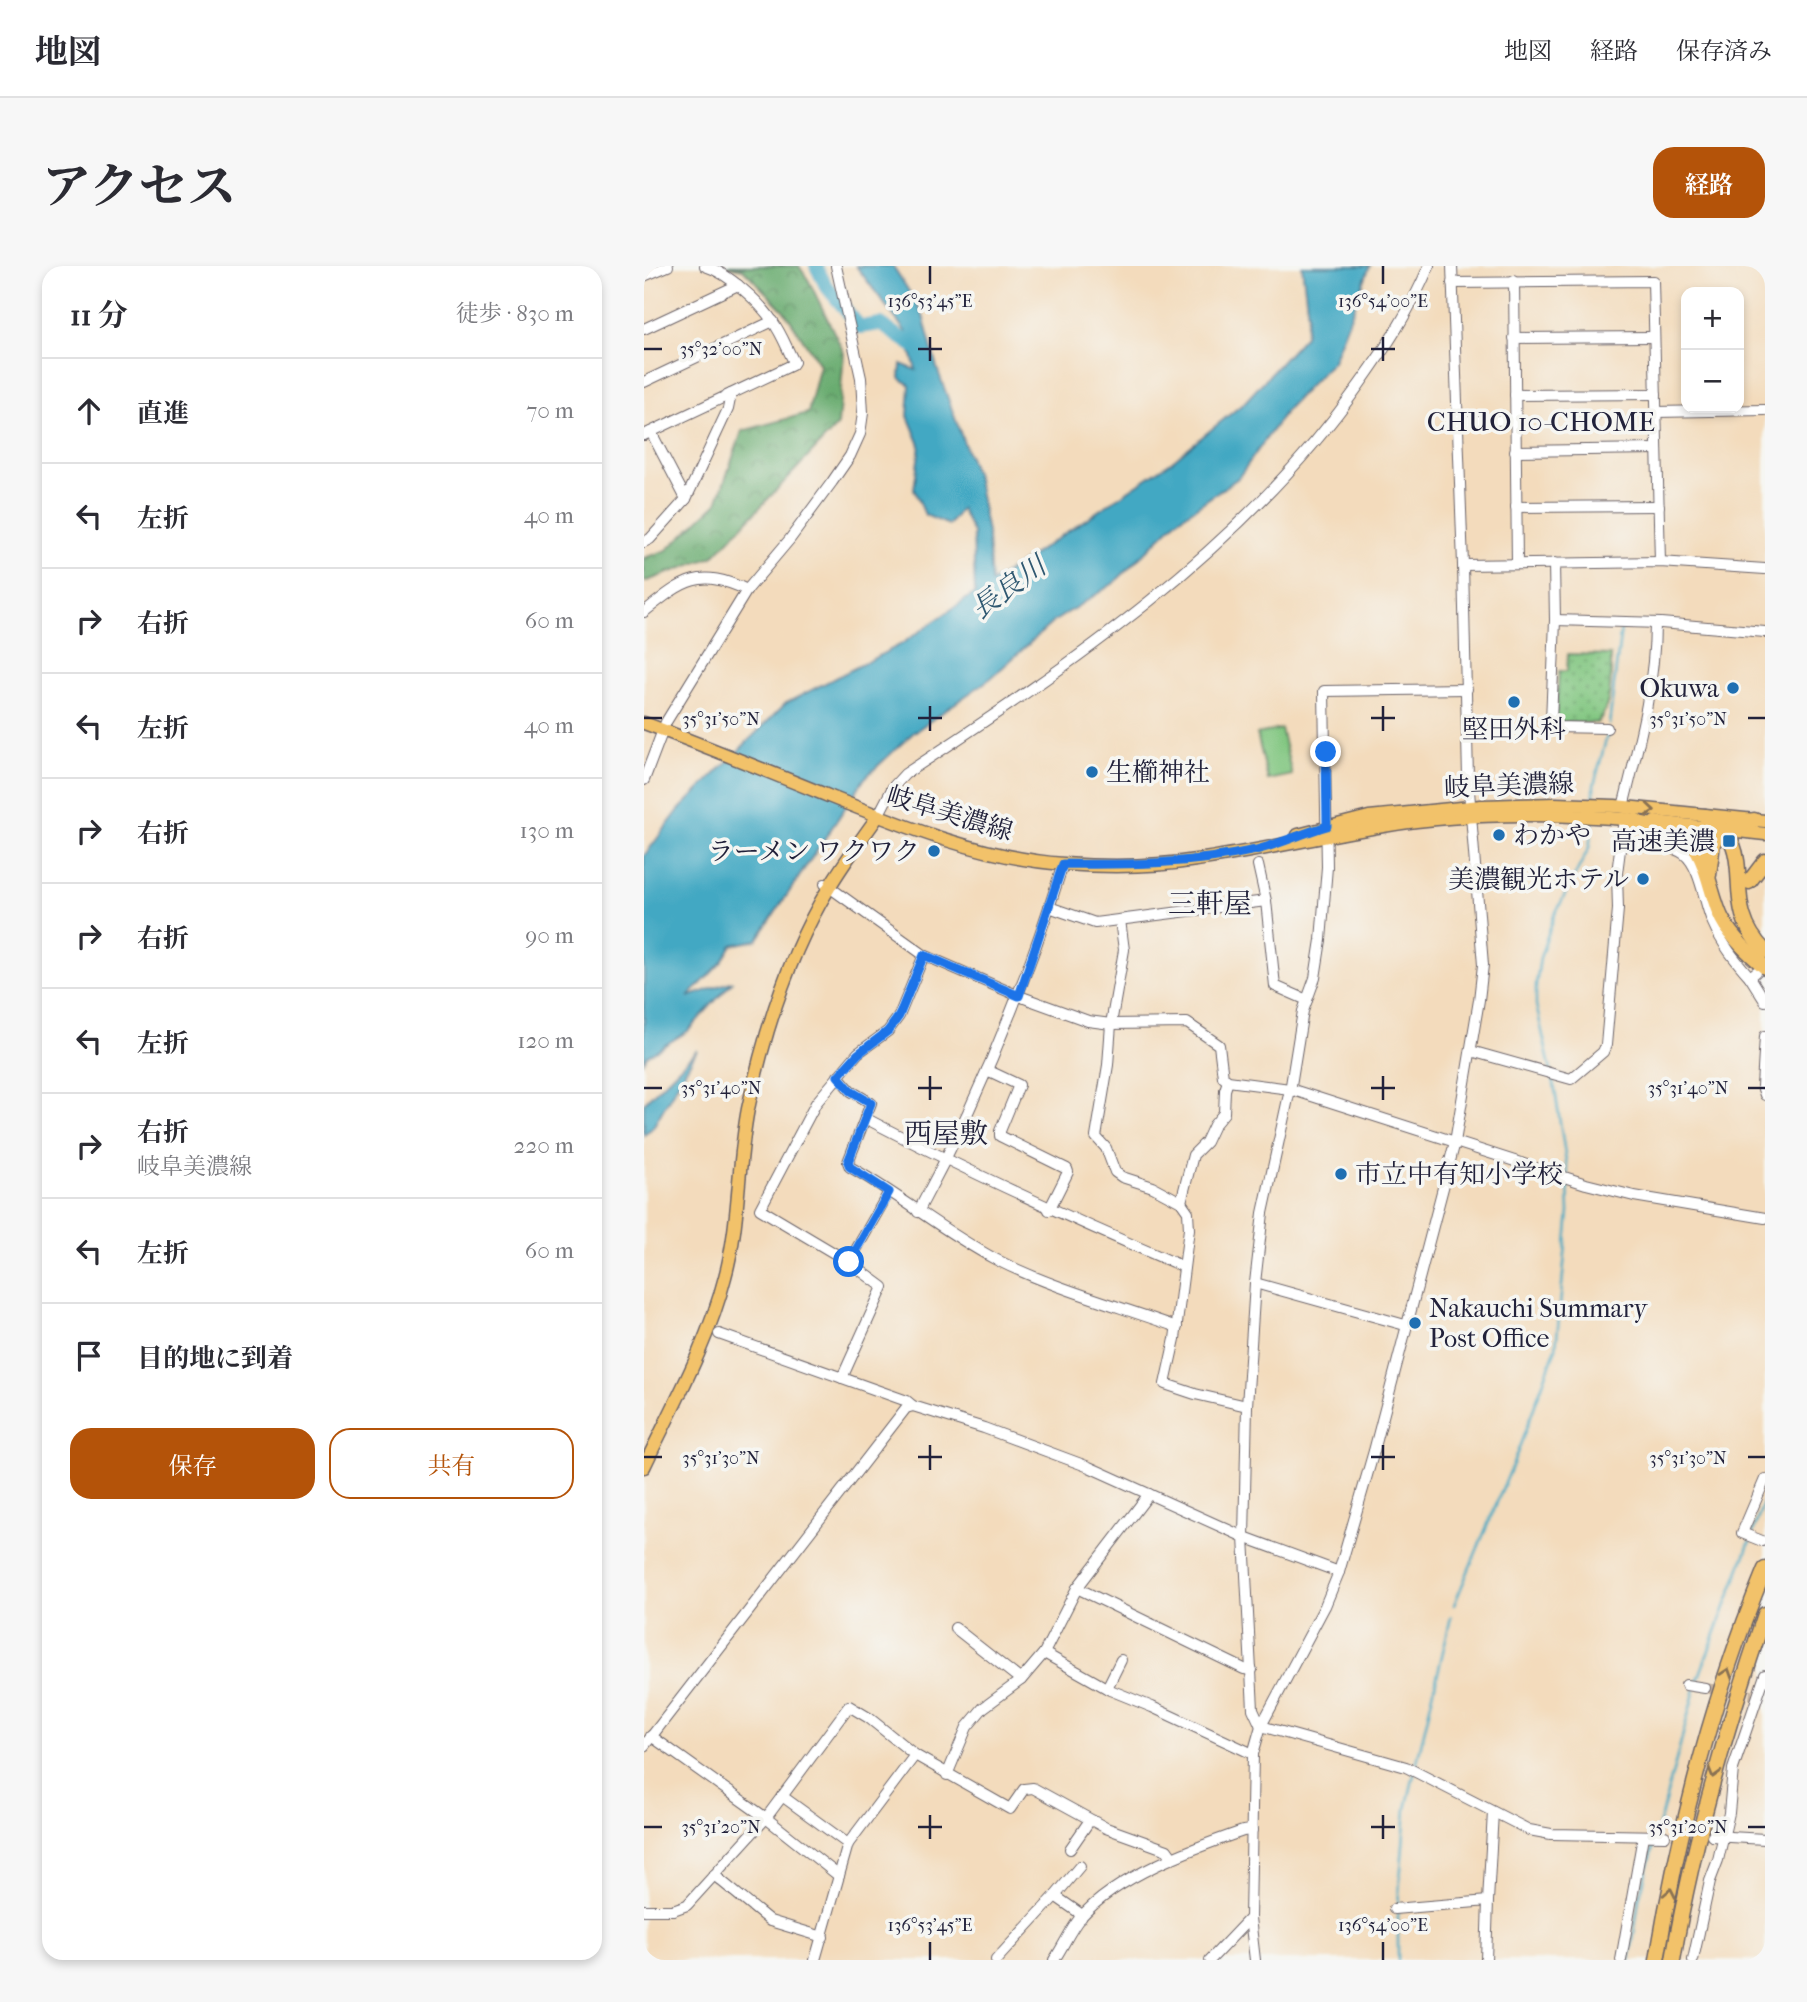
<!DOCTYPE html>
<html lang="ja">
<meta charset="utf-8">
<style>
:root{--surface:#fff;--page:#f7f7f7;--text:#2b2b33;--muted:#7c7c81;--line:#e1e1e2;--accent:#b45309}
body{margin:0;font-family:"IM FELL French Canon","Noto Serif JP",serif;background:var(--page);color:var(--text)}
.controls{position:absolute;right:21px;top:21px;display:grid;overflow:hidden;border-radius:14px;box-shadow:0 4px 10px #0003}
.controls button{width:63px;height:63px;display:grid;place-items:center;padding:0;border:0;border-bottom:2px solid var(--line);background:var(--surface);color:var(--text);font:35px sans-serif}
.stop{position:absolute;width:21px;height:21px;margin:-16px;border:5px solid #1a73e8;border-radius:50%;background:#fff}
.stop.end{background:#1a73e8;border-color:#fff;box-shadow:0 2px 7px #0008}
.list{margin:0;padding:0;list-style:none}
h2{display:flex;justify-content:space-between;align-items:center;height:91px;margin:0;padding:0 28px;font-size:30px}
h2 small{font-size:23px;font-weight:400;color:var(--muted)}
.list li{display:grid;grid-template-columns:46px 1fr auto;gap:21px;align-items:center;box-sizing:border-box;height:105px;padding:0 28px;border-top:2px solid var(--line)}
.list b{display:block;font-size:26px;white-space:nowrap}
.list p{margin:0;font-size:23px;white-space:nowrap;color:var(--muted)}
.list em{font-size:23px;font-style:normal;color:var(--muted)}
.actions{display:flex;gap:14px;padding:21px 28px}
.actions a{flex:1;padding:16px 0;border:2px solid var(--accent);border-radius:21px;text-align:center;font-size:24px;color:var(--accent)}
.actions .main{background:var(--accent);color:#fff}
.icon{flex:none;width:38px;height:38px;fill:none;stroke:currentColor;stroke-width:2;stroke-linecap:round;stroke-linejoin:round}
.map{position:relative;flex:none;width:1121px;height:1694px;overflow:hidden;border-radius:21px}
header{display:flex;align-items:center;gap:42px;box-sizing:border-box;height:98px;padding:0 35px;background:var(--surface);border-bottom:2px solid var(--line)}
header strong{font-size:33px}
nav{display:flex;gap:38px;margin-inline-start:auto;font-size:24px}
.intro{display:flex;align-items:center;justify-content:space-between;box-sizing:border-box;height:168px;padding:0 42px}
h1{margin:0;font-size:49px}
.button{padding:18px 32px;border-radius:21px;background:var(--accent);color:#fff;font-size:24px;font-weight:700}
main{display:flex;gap:42px;padding:0 42px}
aside{flex:1;background:var(--surface);border-radius:21px;box-shadow:0 4px 10px #0003}
.map>svg:first-child{display:block}
.forest{fill:url(#forest-crowns);stroke:#456654;stroke-width:2}
.park{fill:url(#park-dots);stroke:#52745e;stroke-width:2}
.pitch{fill:#81c680;stroke:#52745e;stroke-width:2}
.water{fill:#43a8c3;stroke:#32657f;stroke-width:2}
.lines{fill:none;stroke-linecap:round;stroke-linejoin:round}
.stream{stroke:#43a8c3;stroke-width:2.5}
.river{stroke:#43a8c3;stroke-width:14}
.minor-tunnel{stroke:#c9b6a2;stroke-width:10;stroke-dasharray:10 5;stroke-linecap:butt}
.minor-casing{stroke:#6b6368;stroke-width:12}
.major-casing{stroke:#6b6368;stroke-width:15}
.highway-casing{stroke:#6b6368;stroke-width:17}
.minor{stroke:#fff;stroke-width:10}
.major{stroke:#f2c26a;stroke-width:12}
.highway{stroke:#f2c26a;stroke-width:14}
.oneway{stroke:#8a7252}
.route{stroke:#1a73e8;stroke-width:9}
.ticks{fill:none;stroke:#22223b;stroke-width:2.5}
.poi-dot{fill:#1f6fb2;stroke:#f6f6f2;stroke-width:2.5}
.labels{text-anchor:middle;stroke-width:7;stroke-linejoin:round;paint-order:stroke}
.poi-label{font-size:26px;fill:#22223b;stroke:#f6f6f2;text-anchor:end}
.street-label{font-size:26px;fill:#22223b;stroke:#f6f6f2}
.neighbourhood-label{font-size:28px;fill:#22223b;stroke:#f6f6f2}
.water-label{font-size:28px;font-style:italic;fill:#2f5871;stroke:#f6f6f2}
.ticks-label{font-size:18px;text-anchor:middle;fill:#22223b;stroke:#f6f6f2;stroke-width:7;stroke-linejoin:round;paint-order:stroke}
</style>
<header>
<strong>地図</strong>
<nav><a>地図</a><a>経路</a><a>保存済み</a></nav>
</header>
<div class="intro"><h1>アクセス</h1><a class="button">経路</a></div>
<main>
<aside>
<h2>11 分<small>徒歩 · 830 m</small></h2>
<ul class="list">
<li><svg class="icon" aria-label="ahead" viewBox="0 0 24 24"><path d="M12 20V5M6 11l6-6 6 6"/></svg><div><b>直進</b></div><em>70 m</em></li>
<li><svg class="icon" aria-label="left" viewBox="0 0 24 24"><path d="M17 20v-9H6M10 6l-5 5 5 5"/></svg><div><b>左折</b></div><em>40 m</em></li>
<li><svg class="icon" aria-label="right" viewBox="0 0 24 24"><path d="M7 20v-9h11M14 6l5 5-5 5"/></svg><div><b>右折</b></div><em>60 m</em></li>
<li><svg class="icon" aria-label="left" viewBox="0 0 24 24"><path d="M17 20v-9H6M10 6l-5 5 5 5"/></svg><div><b>左折</b></div><em>40 m</em></li>
<li><svg class="icon" aria-label="right" viewBox="0 0 24 24"><path d="M7 20v-9h11M14 6l5 5-5 5"/></svg><div><b>右折</b></div><em>130 m</em></li>
<li><svg class="icon" aria-label="right" viewBox="0 0 24 24"><path d="M7 20v-9h11M14 6l5 5-5 5"/></svg><div><b>右折</b></div><em>90 m</em></li>
<li><svg class="icon" aria-label="left" viewBox="0 0 24 24"><path d="M17 20v-9H6M10 6l-5 5 5 5"/></svg><div><b>左折</b></div><em>120 m</em></li>
<li><svg class="icon" aria-label="right" viewBox="0 0 24 24"><path d="M7 20v-9h11M14 6l5 5-5 5"/></svg><div><b>右折</b><p>岐阜美濃線</p></div><em>220 m</em></li>
<li><svg class="icon" aria-label="left" viewBox="0 0 24 24"><path d="M17 20v-9H6M10 6l-5 5 5 5"/></svg><div><b>左折</b></div><em>60 m</em></li>
<li><svg class="icon" aria-label="arrive" viewBox="0 0 24 24"><path d="M6 21V4h12l-3 4 3 4H6"/></svg><div><b>目的地に到着</b></div></li>
</ul>
<div class="actions"><a class="main">保存</a><a>共有</a></div>
</aside>
<div class="map">
<svg width="1121" height="1694" viewBox="0 0 1121 1694">
<defs>
<pattern id="forest-crowns" width="20" height="18" patternUnits="userSpaceOnUse" patternTransform="scale(1.75)"><rect width="20" height="18" fill="#68ab6e"/><path d="M2 6a3 3 0 1 1 6 0M12 15a3 3 0 1 1 6 0" fill="none" stroke="#558b5c"/></pattern>
<pattern id="park-dots" width="8" height="8" patternUnits="userSpaceOnUse" patternTransform="scale(1.75)"><rect width="8" height="8" fill="#81c680"/><path d="M2 2h.1M6 6h.1" fill="none" stroke="#69a06a" stroke-width="1.8" stroke-linecap="round"/></pattern>
</defs>
<rect width="100%" height="100%" fill="#f6f6f2"/>
<filter id="ink" filterUnits="userSpaceOnUse"><feTurbulence type="fractalNoise" baseFrequency=".0143" numOctaves="2"/><feDisplacementMap in="SourceGraphic" scale="14" xChannelSelector="R" yChannelSelector="G"/><feConvolveMatrix kernelMatrix="1 2 1 2 8 2 1 2 1" color-interpolation-filters="sRGB"/></filter>
<filter id="wash" filterUnits="userSpaceOnUse"><feTurbulence type="fractalNoise" baseFrequency=".00686" numOctaves="4" result="noise"/><feDisplacementMap in="SourceGraphic" scale="28" xChannelSelector="R" yChannelSelector="G"/><feGaussianBlur stdDeviation="1.57" result="paint"/><feColorMatrix in="noise" values="0 0 0 0 0 0 0 0 0 0 0 0 0 0 0 0 0 1.4 0 .05"/><feComposite in="paint" operator="in"/></filter>
<g filter="url(#wash)">
<rect width="100%" height="100%" fill="#f3dbbc"/>
<path class="forest" d="M 83,0 L 155,0 L 165,15 L 200,87 L 194,159 L 69,291 L 0,316 L 0,292 L 23,284 L 73,237 L 98,165 L 164,147 L 176,99 L 140,45 L 99,3 Z"/>
<path class="park" d="M 924,388 L 967,389 C 967,411 968,441 953,457 L 917,456 L 912,451 L 915,405 L 923,405 Z"/>
<path class="pitch" d="M 637,463 L 648,509 L 624,514 L 613,468 Z"/>
<g class="water">
<path d="M 212,0 L 249,0 L 278,46 L 293,102 L 333,213 L 344,272 L 347,317 L 527,196 L 600,137 L 661,70 L 664,49 L 658,0 L 726,0 L 689,95 L 644,142 L 594,212 L 535,253 L 470,317 L 409,356 L 347,412 L 269,467 L 221,512 L 113,674 L 88,679 L 77,697 L 44,731 L 89,715 L 44,765 L 3,790 L 0,795 L 0,590 L 35,544 L 142,437 L 256,379 L 331,327 L 329,267 L 317,243 L 305,259 L 281,249 L 270,223 L 276,179 L 264,150 L 266,119 L 256,112 L 257,98 L 272,104 L 261,65 Z"/>
<path d="M 53,784 L 9,861 L 0,869 L 0,837 Z"/>
</g>
<g class="lines">
<g class="stream">
<path d="M 965,459 L 977,362"/>
<path d="M 950,535 L 950,519 L 964,466"/>
<path d="M 907,805 L 892,739 L 892,719 L 896,692 L 910,650 L 945,582 L 949,555"/>
<path d="M 909,811 L 924,908"/>
<path d="M 1108,1269 L 1121,1232"/>
<path d="M 810,1339 L 869,1198 L 912,1082 L 925,946 L 924,915"/>
<path d="M 1053,1416 L 1106,1275"/>
<path d="M 754,1639 L 762,1543 L 807,1351"/>
<path d="M 754,1646 L 754,1694"/>
<path d="M 986,1694 L 995,1633 L 1051,1423"/>
</g>
<path class="river" d="M 172,0 L 182,20 L 216,61 L 236,58 L 277,85"/>
</g>
</g>
<g filter="url(#ink)">
<g class="lines">
<path class="minor-tunnel" d="M 1061,1422 L 1108,1429"/>
<defs>
<g id="minor">
<path d="M 0,10 L 24,0"/>
<path d="M 870,15 L 873,298"/>
<path d="M 808,17 L 1009,15 L 1016,296"/>
<path d="M 0,63 L 94,19"/>
<path d="M 870,72 L 1010,71"/>
<path d="M 0,116 L 129,55"/>
<path d="M 871,129 L 1012,128"/>
<path d="M 1012,146 L 1121,144"/>
<path d="M 814,155 L 871,154"/>
<path d="M 7,166 L 42,233"/>
<path d="M 0,169 L 148,99 L 150,96 C 143,83 138,68 129,56 C 116,36 84,7 61,0"/>
<path d="M 871,185 L 1013,183"/>
<path d="M 872,241 L 1015,240"/>
<path d="M 0,276 L 6,273 L 42,233 L 84,143 L 87,128"/>
<path d="M 910,297 L 911,354 L 907,456 L 910,461 L 963,462"/>
<path d="M 819,299 L 1016,296 L 1121,303"/>
<path d="M 0,346 C 39,315 54,301 103,324"/>
<path d="M 911,354 L 1017,357 L 1121,366"/>
<path d="M 823,423 L 680,425 L 683,601 L 677,674 L 671,712 L 659,745 L 647,819 L 619,947 L 611,1017 L 603,1140 L 600,1271 L 609,1443 L 617,1460 L 762,1501 L 885,1564 L 907,1568 L 1021,1570"/>
<path d="M 0,514 L 22,456 L 103,324 L 146,273 L 188,216 L 206,190 L 216,168 L 219,147 L 217,112 L 192,0"/>
<path d="M 979,541 C 994,480 1011,421 1011,357"/>
<path d="M 234,550 L 249,521 L 261,508 C 427,399 599,283 715,119 C 743,80 766,45 785,0"/>
<path d="M 976,578 C 995,580 1025,577 1040,588 C 1057,601 1060,638 1069,657 C 1078,678 1091,694 1106,711 L 1112,706"/>
<path d="M 614,599 L 622,635 L 631,720 L 663,734"/>
<path d="M 181,618 L 280,689 L 375,730 L 444,755 L 467,758 L 543,757 L 575,779 L 579,811 L 584,815 L 646,823 L 942,918 L 990,930 L 1121,952"/>
<path d="M 405,641 L 451,657 L 622,635"/>
<path d="M 476,654 L 480,684 L 467,758 L 464,799 L 452,871 L 462,882 L 471,906 L 478,911 L 509,921 L 537,936 L 544,946 L 545,963 L 531,1073 L 521,1118 L 551,1128 L 603,1140"/>
<path d="M 1106,711 L 1121,735"/>
<path d="M 1121,770 L 1118,820 L 1121,829"/>
<path d="M 827,785 L 927,813 L 959,786 L 962,779 L 974,643 L 973,607 L 980,553"/>
<path d="M 343,804 L 375,819 L 356,865 L 356,870 L 423,903 L 424,906 L 405,944"/>
<path d="M 194,810 L 207,825 L 227,837 L 204,896 L 206,901 C 256,929 300,966 351,993 C 408,1022 472,1039 533,1061"/>
<path d="M 221,852 C 326,907 432,955 540,1001"/>
<path d="M 537,936 L 549,889 L 562,876 L 570,859 L 580,847 L 581,824 L 584,815"/>
<path d="M 274,946 C 334,835 382,718 419,598"/>
<path d="M 205,996 L 245,926"/>
<path d="M 611,1017 L 761,1059"/>
<path d="M 75,1068 L 263,1135 L 269,1140 L 340,1162 L 445,1201 L 600,1271 L 695,1306"/>
<path d="M 198,1112 L 239,1021 L 205,996 L 116,943 L 172,837 L 214,787 L 244,765 L 255,750 L 280,689"/>
<path d="M 1118,1275 L 1098,1267 L 1121,1213"/>
<path d="M 433,1322 L 600,1403 L 608,1404"/>
<path d="M 311,1362 L 377,1414"/>
<path d="M 400,1387 L 466,1424 L 508,1441 L 609,1488"/>
<path d="M 1042,1419 L 1061,1422"/>
<path d="M 463,1422 L 477,1394"/>
<path d="M 7,1470 L 122,1552 L 195,1610"/>
<path d="M 0,1480 L 262,1142 L 269,1140"/>
<path d="M 303,1509 L 323,1461 L 339,1442 L 377,1414 L 400,1387 L 433,1322 L 505,1228"/>
<path d="M 138,1530 L 204,1578"/>
<path d="M 1068,1570 L 1121,1573"/>
<path d="M 426,1583 L 446,1554"/>
<path d="M 70,1609 L 126,1655 L 179,1671"/>
<path d="M 411,1630 L 436,1600"/>
<path d="M 844,1635 L 849,1546"/>
<path d="M 750,1643 L 844,1635 L 842,1694"/>
<path d="M 0,1644 L 29,1644 L 43,1639 L 122,1552 L 205,1440 L 225,1452 L 271,1489 L 366,1543 L 380,1523 L 389,1522 L 462,1562 L 523,1584 L 528,1591"/>
<path d="M 171,1694 L 204,1578 L 271,1489"/>
<path d="M 352,1694 L 411,1630 L 434,1646 L 437,1652"/>
<path d="M 410,1694 C 419,1681 426,1664 436,1652 C 473,1610 547,1583 599,1565 L 608,1564"/>
<path d="M 566,1694 L 606,1652"/>
<path d="M 611,1694 L 606,1652 L 609,1488 L 617,1460 L 681,1340 L 695,1306 L 730,1185 L 811,876 L 835,734 L 839,699 L 824,512 L 819,299 L 808,0"/>
<path d="M 977,1694 L 999,1570"/>
<path d="M 1049,1694 L 1066,1615 L 1074,1594 L 1085,1547 L 1089,1503 L 1121,1409"/>
</g>
<g id="major">
<path d="M 0,457 C 59,479 118,503 177,527 C 254,558 336,592 420,598 C 463,601 509,601 552,594 C 615,585 677,570 739,560 C 822,546 910,547 993,554"/>
<path d="M 1011,556 L 1121,568"/>
<path d="M 654,569 L 725,551 L 837,540 L 911,538 L 971,540 L 1121,555"/>
<path d="M 0,1201 C 29,1140 64,1078 81,1011 C 96,957 93,899 104,843 C 120,767 145,687 186,620 C 200,596 218,573 234,550"/>
</g>
<g id="highway">
<path d="M 1061,550 C 1121,582 1070,635 1121,685"/>
<path d="M 985,554 C 1003,561 1025,560 1041,571 C 1063,586 1066,630 1078,653 C 1088,672 1105,687 1121,701"/>
<path d="M 1065,609 L 1069,577 L 1075,568 L 1110,554"/>
<path d="M 1105,616 L 1121,595"/>
<path d="M 1013,1694 C 1035,1561 1069,1428 1121,1303"/>
<path d="M 1029,1694 C 1049,1576 1082,1462 1121,1348"/>
</g>
</defs>
<use href="#minor" class="minor-casing"/>
<use href="#major" class="major-casing"/>
<use href="#highway" class="highway-casing"/>
<use href="#minor" class="minor"/>
<use href="#major" class="major"/>
<use href="#highway" class="highway"/>
</g>
<defs><path id="oneway-chevron" d="M-2-3.5L2.5 0L-2 3.5" fill="none" stroke-width="1.6" stroke-linecap="round" stroke-linejoin="round" transform="scale(1.75)"/></defs>
<g class="oneway">
<use href="#oneway-chevron" transform="translate(1006 544) rotate(5)"/>
<use href="#oneway-chevron" transform="translate(1083 1407) rotate(-72)"/>
<use href="#oneway-chevron" transform="translate(1070 1507) rotate(106)"/>
<use href="#oneway-chevron" transform="translate(1026 1627) rotate(-79)"/>
</g>
</g>
<g class="lines" filter="url(#ink)">
<path class="route" d="M 205,996 L 245,926 L 206,901 L 204,896 L 227,837 L 207,825 L 194,810 L 214,788 L 244,765 L 255,750 L 280,689 L 375,730 L 419,598 C 484,599 548,598 612,584 C 636,578 659,567 683,560 L 682,486"/>
</g>
<path class="ticks" d="M 286,0 L 286,18M 739,0 L 739,18M 286,71 L 286,95M 739,71 L 739,95M 0,83 L 18,83M 274,83 L 298,83M 727,83 L 751,83M 286,440 L 286,465M 739,440 L 739,465M 0,452 L 18,452M 274,452 L 298,452M 727,452 L 751,452M 1104,452 L 1121,452M 286,810 L 286,834M 739,810 L 739,834M 0,822 L 18,822M 274,822 L 298,822M 727,822 L 751,822M 1104,822 L 1121,822M 286,1179 L 286,1204M 739,1179 L 739,1204M 0,1191 L 18,1191M 274,1191 L 298,1191M 727,1191 L 751,1191M 1104,1191 L 1121,1191M 286,1549 L 286,1573M 739,1549 L 739,1573M 0,1561 L 18,1561M 274,1561 L 298,1561M 727,1561 L 751,1561M 1104,1561 L 1121,1561M 286,1676 L 286,1694M 739,1676 L 739,1694"/>
<g class="poi-dot">
<circle cx="1089" cy="422" r="7"/>
<circle cx="870" cy="436" r="7"/>
<circle cx="448" cy="506" r="7"/>
<circle cx="855" cy="569" r="7"/>
<rect x="1078" y="568" width="14" height="14" rx="3.5"/>
<circle cx="290" cy="585" r="7"/>
<circle cx="999" cy="613" r="7"/>
<circle cx="697" cy="908" r="7"/>
<circle cx="771" cy="1057" r="7"/>
</g>
<g class="labels">
<g class="poi-label">
<text x="1075" y="431">Okuwa</text>
<text x="870" y="472" text-anchor="middle">堅田外科</text>
<text x="462" y="515" text-anchor="start">生櫛神社</text>
<text x="869" y="578" text-anchor="start">わかや</text>
<text x="1071" y="584">高速美濃</text>
<text x="276" y="594">ラーメン ワクワク</text>
<text x="985" y="622">美濃観光ホテル</text>
<text x="711" y="917" text-anchor="start">市立中有知小学校</text>
<text x="785" y="1051" text-anchor="start">Nakauchi Summary<tspan x="785" dy="30">Post Office</tspan></text>
</g>
<g class="street-label">
<text transform="translate(865 519) rotate(-2)" y="9">岐阜美濃線</text>
<text transform="translate(306 547) rotate(17)" y="9">岐阜美濃線</text>
</g>
<g class="neighbourhood-label">
<text x="897" y="165">CHUO 10-CHOME</text>
<text x="566" y="647">三軒屋</text>
<text x="302" y="877">西屋敷</text>
</g>
<g class="water-label">
<text transform="translate(364 321) rotate(-36)" y="10">長良川</text>
</g>
</g>
<g class="ticks-label">
<text x="286" y="41">136°53'45"E</text>
<text x="739" y="41">136°54'00"E</text>
<text x="77" y="89">35°32'00"N</text>
<text x="77" y="459">35°31'50"N</text>
<text x="1044" y="459">35°31'50"N</text>
<text x="77" y="828">35°31'40"N</text>
<text x="1044" y="828">35°31'40"N</text>
<text x="77" y="1198">35°31'30"N</text>
<text x="1044" y="1198">35°31'30"N</text>
<text x="77" y="1567">35°31'20"N</text>
<text x="1044" y="1567">35°31'20"N</text>
<text x="286" y="1665">136°53'45"E</text>
<text x="739" y="1665">136°54'00"E</text>
</g>
</svg>
<div class="controls">
<button>+</button>
<button>−</button>
</div>
<div class="stop" style="left:205px;top:996px"></div>
<div class="stop end" style="left:682px;top:486px"></div>
</div>
</main>
